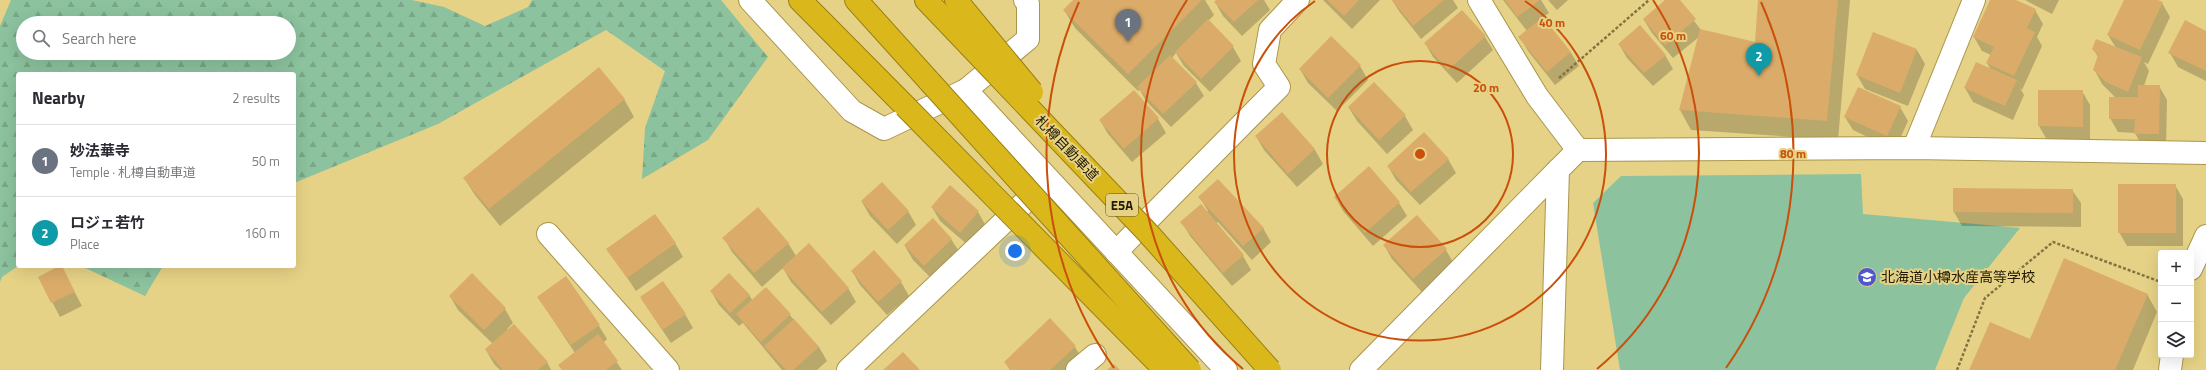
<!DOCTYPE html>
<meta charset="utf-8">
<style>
:root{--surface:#fff;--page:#f2f2f3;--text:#2b2b33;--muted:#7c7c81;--line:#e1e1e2;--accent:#0f766e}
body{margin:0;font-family:"Titillium Web","Noto Sans JP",sans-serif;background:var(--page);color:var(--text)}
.controls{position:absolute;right:12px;bottom:12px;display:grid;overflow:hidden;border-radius:4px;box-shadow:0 4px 16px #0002}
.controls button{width:36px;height:36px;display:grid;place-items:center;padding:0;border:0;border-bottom:1px solid var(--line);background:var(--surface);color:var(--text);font:20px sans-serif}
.you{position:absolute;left:1015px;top:251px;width:14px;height:14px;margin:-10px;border:3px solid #fff;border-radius:50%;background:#1a73e8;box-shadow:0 0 0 6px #1a73e833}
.badge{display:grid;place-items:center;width:26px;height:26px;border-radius:50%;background:var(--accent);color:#fff;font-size:13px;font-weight:700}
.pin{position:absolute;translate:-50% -33px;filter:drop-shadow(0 1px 2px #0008)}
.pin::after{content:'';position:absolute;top:21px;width:14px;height:12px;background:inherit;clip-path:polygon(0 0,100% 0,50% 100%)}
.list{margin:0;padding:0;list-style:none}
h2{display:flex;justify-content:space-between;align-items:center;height:52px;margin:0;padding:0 16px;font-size:17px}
h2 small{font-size:13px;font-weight:400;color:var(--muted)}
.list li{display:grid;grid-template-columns:26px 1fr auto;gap:12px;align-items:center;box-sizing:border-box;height:72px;padding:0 16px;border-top:1px solid var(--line)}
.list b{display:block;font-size:15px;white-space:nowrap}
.list p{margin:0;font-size:13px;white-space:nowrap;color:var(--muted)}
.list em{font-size:13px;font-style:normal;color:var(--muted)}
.icon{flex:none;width:22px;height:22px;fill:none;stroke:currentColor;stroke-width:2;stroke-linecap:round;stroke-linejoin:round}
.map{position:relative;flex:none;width:2206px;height:370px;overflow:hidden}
.search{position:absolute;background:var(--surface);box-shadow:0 4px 16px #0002;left:16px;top:16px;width:280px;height:44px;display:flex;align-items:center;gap:10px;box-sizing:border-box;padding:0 14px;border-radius:22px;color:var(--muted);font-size:15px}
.panel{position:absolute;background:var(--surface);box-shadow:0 4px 16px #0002;left:16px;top:72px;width:280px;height:196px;border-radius:4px}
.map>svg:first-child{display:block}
.forest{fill:url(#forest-firs);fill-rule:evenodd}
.pitch{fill:#8cc29e}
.shadow{fill:#0003}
.building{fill:#dbac69}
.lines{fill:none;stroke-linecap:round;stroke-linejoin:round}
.minor-casing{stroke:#aa964b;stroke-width:24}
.highway-casing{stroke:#998012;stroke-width:24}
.path{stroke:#827442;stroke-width:2.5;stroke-dasharray:3 2;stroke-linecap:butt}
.minor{stroke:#fff;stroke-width:22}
.highway{stroke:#dab81b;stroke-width:22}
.highway-bridge-casing{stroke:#998012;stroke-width:24;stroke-linecap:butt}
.highway-bridge{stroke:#dab81b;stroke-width:22}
.ring{fill:none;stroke:#ca4f0a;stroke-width:2}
.labels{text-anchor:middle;stroke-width:4;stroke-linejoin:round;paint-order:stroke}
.shield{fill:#e6d286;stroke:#5c5028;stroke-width:1}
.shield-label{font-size:13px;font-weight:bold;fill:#211900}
.street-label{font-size:14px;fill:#211900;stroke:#e6d286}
.poi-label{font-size:14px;fill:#211900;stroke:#e6d286;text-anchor:start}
.centre{fill:#ca4f0a;stroke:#e6d286;stroke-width:2}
.ring-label{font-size:12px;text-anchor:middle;font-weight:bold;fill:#ca4f0a;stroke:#e6d286;stroke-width:4;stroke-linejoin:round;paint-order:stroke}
</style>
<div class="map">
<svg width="2206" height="370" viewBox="0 0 2206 370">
<defs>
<pattern id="forest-firs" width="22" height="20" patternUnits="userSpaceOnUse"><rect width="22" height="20" fill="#8cc29e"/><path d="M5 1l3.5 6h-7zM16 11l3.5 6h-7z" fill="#78a686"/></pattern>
</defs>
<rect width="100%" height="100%" fill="#e6d286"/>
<g class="forest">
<path d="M 11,0 L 412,0 L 444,7 L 485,26 L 528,7 L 532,0 L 721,0 L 768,57 L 708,140 L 642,179 L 645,128 L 665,71 L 606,30 L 438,124 L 294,183 L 294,74 L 18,74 L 18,266 L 2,277 L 0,282 L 0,26 ZM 23,23 L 289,23 L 289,53 L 23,53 Z"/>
<path d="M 81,266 L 163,266 L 145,296 Z"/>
</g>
<path class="pitch" d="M 1861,174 L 1863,214 L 2020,228 L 1964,298 L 1935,370 L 1620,370 L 1593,203 L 1621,176 Z"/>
<g class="shadow">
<path d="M 1075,0 L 1205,0 L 1214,15 L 1208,21 L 1233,47 L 1241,61 L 1210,92 L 1184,66 L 1176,53 L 1172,58 L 1196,83 L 1204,96 L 1171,127 L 1146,101 L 1140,90 L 1138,91 L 1075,28 L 1064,10 Z"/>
<path d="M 1217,0 L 1264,0 L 1270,10 L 1242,36 L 1223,16 L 1215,2 Z"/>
<path d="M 1323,0 L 1380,0 L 1352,29 Z"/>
<path d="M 1392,0 L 1453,0 L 1458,8 L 1421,39 L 1399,11 Z"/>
<path d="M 1503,0 L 1541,0 L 1549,13 L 1542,18 L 1571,53 L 1579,66 L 1555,85 L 1528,51 L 1520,37 L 1527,31 Z"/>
<path d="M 1548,0 L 1568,0 L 1557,10 Z"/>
<path d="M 1667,0 L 1678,0 L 1701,30 L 1756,43 L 1759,0 L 1850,0 L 1838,140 L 1691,130 L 1680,110 L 1699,37 L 1673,58 L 1652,33 L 1644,20 Z"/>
<path d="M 1991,0 L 2014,0 L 2035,10 L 2043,24 L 2037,37 L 2042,46 L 2022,90 L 2020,88 L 2024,95 L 2013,120 L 1973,102 L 1965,88 L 1991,70 L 1987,63 L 1991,55 L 1982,51 L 1974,37 Z"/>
<path d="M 2025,0 L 2059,0 L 2052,14 Z"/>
<path d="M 2125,0 L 2156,0 L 2162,3 L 2170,17 L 2148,64 L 2144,62 L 2149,71 L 2144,86 L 2159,86 L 2167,100 L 2166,148 L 2143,148 L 2135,133 L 2118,132 L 2110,118 L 2116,98 L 2102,84 L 2094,69 L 2098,57 L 2093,49 L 2116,48 L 2108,35 Z"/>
<path d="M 2206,32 L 2206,81 L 2178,67 L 2170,53 Z"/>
<path d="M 1485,37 L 1493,50 L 1457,83 L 1433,57 L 1425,43 Z"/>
<path d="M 1331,38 L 1360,66 L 1368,80 L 1337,111 L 1308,83 L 1300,69 Z"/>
<path d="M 1619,44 L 1665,55 L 1673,69 L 1653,86 L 1627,58 Z"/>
<path d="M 1917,50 L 1925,64 L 1908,106 L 1865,89 L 1857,75 Z"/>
<path d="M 2039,91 L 2082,91 L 2090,105 L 2090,141 L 2047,140 L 2039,126 Z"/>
<path d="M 624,99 L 634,117 L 500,226 L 475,195 L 464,178 Z"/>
<path d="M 1900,107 L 1908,121 L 1895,150 L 1853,130 L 1845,117 Z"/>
<path d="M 1349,108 L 1405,116 L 1413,130 L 1387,154 L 1357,121 Z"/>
<path d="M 1282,113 L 1315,150 L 1323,164 L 1297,187 L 1264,150 L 1256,136 Z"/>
<path d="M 1158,119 L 1166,133 L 1132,162 L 1108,134 L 1100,120 Z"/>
<path d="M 1448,159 L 1456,173 L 1420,205 L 1396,180 L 1388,166 Z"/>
<path d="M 1369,167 L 1399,203 L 1407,216 L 1373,246 L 1343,211 L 1335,197 Z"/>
<path d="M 2175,185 L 2183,199 L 2183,246 L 2127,246 L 2119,232 Z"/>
<path d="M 950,186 L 978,212 L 986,226 L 969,246 L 940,221 L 932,207 Z"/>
<path d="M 1954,189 L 2072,190 L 2081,203 L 2081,227 L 1962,226 L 1954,212 Z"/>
<path d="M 1200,198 L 1263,228 L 1271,242 L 1252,260 L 1218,222 L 1216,223 L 1243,256 L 1251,270 L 1232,286 L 1190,236 L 1182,222 L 1208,211 Z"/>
<path d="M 862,202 L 908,211 L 916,225 L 897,244 L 870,216 Z"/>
<path d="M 724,238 L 788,243 L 796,256 L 848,288 L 856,302 L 831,325 L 791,282 L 783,268 L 762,287 L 732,252 Z"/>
<path d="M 951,239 L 960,253 L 932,279 L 913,260 L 905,246 Z"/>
<path d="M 675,243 L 683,257 L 636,291 L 608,249 Z"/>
<path d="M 1384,245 L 1446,250 L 1454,264 L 1422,292 L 1392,259 Z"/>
<path d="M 61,266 L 82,306 L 60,317 L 39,277 Z"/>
<path d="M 852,271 L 901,282 L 909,296 L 887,315 L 860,285 Z"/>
<path d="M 472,275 L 505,309 L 513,323 L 507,329 L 547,362 L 551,370 L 500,370 L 494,364 L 486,350 L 493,344 L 458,310 L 450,296 Z"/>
<path d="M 566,277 L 599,326 L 607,339 L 603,343 L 622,370 L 562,370 L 575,353 L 538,297 Z"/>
<path d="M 766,289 L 819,347 L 827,361 L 817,370 L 782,370 L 743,323 L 739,326 L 719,305 L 711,291 L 749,295 L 753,301 Z"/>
<path d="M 2147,294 L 2157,312 L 2133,370 L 1970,370 L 2030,340 Z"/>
<path d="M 641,298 L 685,314 L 693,328 L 671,343 Z"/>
<path d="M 1050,320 L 1075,347 L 1083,361 L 1073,370 L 1010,370 L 1005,362 Z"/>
</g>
<g class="building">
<path d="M 1073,0 L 1202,0 L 1128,74 L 1063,10 Z"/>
<path d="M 1216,0 L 1258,0 L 1234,22 L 1214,2 Z"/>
<path d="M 1327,0 L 1359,0 L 1344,16 Z"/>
<path d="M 1392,0 L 1444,0 L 1413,26 Z"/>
<path d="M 1505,0 L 1540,0 L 1517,17 Z"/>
<path d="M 1665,0 L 1680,0 L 1696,19 L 1665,45 L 1643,19 Z"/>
<path d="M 1758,0 L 1838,0 L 1827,121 L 1679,110 L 1700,29 L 1755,42 Z"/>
<path d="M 1990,0 L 2016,0 L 2036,9 L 2027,28 L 2035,32 L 2014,76 L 1986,63 L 1994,47 L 1973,37 Z"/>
<path d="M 2124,0 L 2158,0 L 2163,2 L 2140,50 L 2107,35 Z"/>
<path d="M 1462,10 L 1486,36 L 1448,70 L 1424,43 Z"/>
<path d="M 1543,17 L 1571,52 L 1547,72 L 1518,37 Z"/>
<path d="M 1208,19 L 1234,46 L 1201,79 L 1175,52 Z"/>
<path d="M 2185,20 L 2206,31 L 2206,71 L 2168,53 Z"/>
<path d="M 1640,25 L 1666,55 L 1644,73 L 1618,44 Z"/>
<path d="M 1873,32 L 1917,49 L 1900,93 L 1856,75 Z"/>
<path d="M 1331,36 L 1361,65 L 1328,98 L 1299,69 Z"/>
<path d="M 2096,39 L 2142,57 L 2128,92 L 2106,82 L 2093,70 L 2098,55 L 2092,49 Z"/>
<path d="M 1170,55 L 1197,82 L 1163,114 L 1137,87 Z"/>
<path d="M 1976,62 L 2017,80 L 2005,106 L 1964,88 Z"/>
<path d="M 599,67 L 625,99 L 489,209 L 463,178 Z"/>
<path d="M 1374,82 L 1406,115 L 1379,140 L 1348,107 Z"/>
<path d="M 2138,85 L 2160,85 L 2159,134 L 2134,134 L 2135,119 L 2109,119 L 2109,97 L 2138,97 Z"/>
<path d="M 1858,87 L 1901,106 L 1887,136 L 1844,117 Z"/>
<path d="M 1134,90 L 1159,118 L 1124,149 L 1099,120 Z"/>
<path d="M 2038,90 L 2083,90 L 2083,127 L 2038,126 Z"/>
<path d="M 1282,112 L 1315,149 L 1288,174 L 1255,136 Z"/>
<path d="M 1424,132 L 1449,159 L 1411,192 L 1387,166 Z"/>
<path d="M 1369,166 L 1400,202 L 1365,233 L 1334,197 Z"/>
<path d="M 1218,179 L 1264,228 L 1243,246 L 1198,197 Z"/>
<path d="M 882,182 L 909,211 L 888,230 L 861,201 Z"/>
<rect x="2118" y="184" width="58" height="49"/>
<path d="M 950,185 L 979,211 L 960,233 L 931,207 Z"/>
<path d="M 1953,188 L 2073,189 L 2073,213 L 1953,212 Z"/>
<path d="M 1201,204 L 1244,255 L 1223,273 L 1180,222 Z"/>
<path d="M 758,207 L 789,243 L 754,273 L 722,238 Z"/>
<path d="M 655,214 L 676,243 L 627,278 L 606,249 Z"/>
<path d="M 1417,215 L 1447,249 L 1413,279 L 1383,245 Z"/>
<path d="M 933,218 L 952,239 L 924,266 L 904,245 Z"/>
<path d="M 809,243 L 849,288 L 822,312 L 782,268 Z"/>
<path d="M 874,250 L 902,281 L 878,302 L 851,271 Z"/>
<path d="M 2064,258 L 2148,294 L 2115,370 L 1969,370 L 1990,322 L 2030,339 Z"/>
<path d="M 59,266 L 62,266 L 75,292 L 51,303 L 38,277 Z"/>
<path d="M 472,273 L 506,308 L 484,330 L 449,296 Z"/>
<path d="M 729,273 L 750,295 L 730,313 L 710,291 Z"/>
<path d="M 566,276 L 600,325 L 571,345 L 537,297 Z"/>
<path d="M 663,281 L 686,314 L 662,330 L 640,297 Z"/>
<path d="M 766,287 L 791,314 L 761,342 L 736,314 Z"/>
<path d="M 1050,318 L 1076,346 L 1050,370 L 1011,370 L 1004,362 Z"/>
<path d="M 794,319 L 819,347 L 793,370 L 786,370 L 764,346 Z"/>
<path d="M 514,324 L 548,362 L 538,370 L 503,370 L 485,349 Z"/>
<path d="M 598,334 L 618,361 L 606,370 L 562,370 L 558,365 Z"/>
<path d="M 903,352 L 920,370 L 883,370 Z"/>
<path d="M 1114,364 L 1120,370 L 1107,370 Z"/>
</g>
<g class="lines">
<defs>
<g id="minor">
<path d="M 750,0 L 852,111 L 884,129 L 966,90 L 1028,39 L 1028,4 L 1025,0"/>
<path d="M 1479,0 L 1537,96 L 1578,150"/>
<path d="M 966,90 L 1226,370"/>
<path d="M 1914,148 L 1974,0"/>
<path d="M 548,234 L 668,370"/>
<path d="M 1116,252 L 1279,87 L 1264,64 L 1270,30 L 1298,0"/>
<path d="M 2191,269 L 2206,236"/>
<path d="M 848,370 L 1046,182"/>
<path d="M 1077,370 L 1095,355"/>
<path d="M 1361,370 L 1558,170"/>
<path d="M 1552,370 L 1558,170 L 1578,150 L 1914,148 L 2206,153"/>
<path d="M 2170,370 L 2172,355"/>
</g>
<g id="highway">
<path d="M 800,0 L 905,106"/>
<path d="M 856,0 L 930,82"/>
<path d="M 926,0 L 969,45"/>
<path d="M 956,0 L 984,34"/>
</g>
</defs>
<use href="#minor" class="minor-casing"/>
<use href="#highway" class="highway-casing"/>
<g class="path">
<path d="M 1559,78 L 1649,0"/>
<path d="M 1957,370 L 1985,298 L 2053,242 L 2161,282"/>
</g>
<use href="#minor" class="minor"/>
<use href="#highway" class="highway"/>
<defs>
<g id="highway-bridge">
<path d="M 984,34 L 1032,92"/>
<path d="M 969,45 L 1148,233 L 1270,370"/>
<path d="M 930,82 L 1190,370"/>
<path d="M 905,106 L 1165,370"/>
</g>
</defs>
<use href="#highway-bridge" class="highway-bridge-casing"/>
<use href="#highway-bridge" class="highway-bridge"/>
</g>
<g class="ring">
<circle cx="1420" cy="154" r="93"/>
<path d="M1525 1A186 186 0 1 1 1315 1"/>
<path d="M1243 369A279 279 0 0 1 1187 0M1653 0A279 279 0 0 1 1597 369"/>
<path d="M1114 368A373 373 0 0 1 1079 2M1761 2A373 373 0 0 1 1726 368"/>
</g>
<defs>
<symbol id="school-disc" viewBox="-11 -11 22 22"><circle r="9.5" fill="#4f57ce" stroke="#e6d286"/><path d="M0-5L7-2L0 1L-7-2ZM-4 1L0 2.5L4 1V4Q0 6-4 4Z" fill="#fff"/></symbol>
</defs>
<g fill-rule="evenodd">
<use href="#school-disc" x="1856" y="266" width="22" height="22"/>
</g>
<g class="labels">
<rect class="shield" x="1106" y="194" width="32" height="22" rx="3"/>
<g class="shield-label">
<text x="1122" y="210">E5A</text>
</g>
<g class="street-label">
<text transform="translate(1067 148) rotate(46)" y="5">札樽自動車道</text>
</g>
<g class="poi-label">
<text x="1881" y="282">北海道小樽水産高等学校</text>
</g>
</g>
<circle cx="1420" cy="154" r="6" class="centre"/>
<g class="ring-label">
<text x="1552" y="27">40 m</text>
<text x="1673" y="40">60 m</text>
<text x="1486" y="92">20 m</text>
<text x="1793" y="158">80 m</text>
</g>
</svg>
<div class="controls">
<button>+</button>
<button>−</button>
<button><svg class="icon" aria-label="layers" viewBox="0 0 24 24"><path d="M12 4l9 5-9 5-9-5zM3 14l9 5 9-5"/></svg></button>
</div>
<div class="you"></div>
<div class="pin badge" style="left:1128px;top:42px;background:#6b7280">1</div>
<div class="pin badge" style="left:1759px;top:76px;background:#0f9aa8">2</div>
<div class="search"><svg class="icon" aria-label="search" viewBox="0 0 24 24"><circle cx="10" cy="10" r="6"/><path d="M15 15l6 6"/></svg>Search here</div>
<section class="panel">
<h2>Nearby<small>2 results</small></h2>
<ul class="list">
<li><span class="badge" style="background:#6b7280">1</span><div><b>妙法華寺</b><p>Temple · 札樽自動車道</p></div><em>50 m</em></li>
<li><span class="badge" style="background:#0f9aa8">2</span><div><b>ロジェ若竹</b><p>Place</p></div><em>160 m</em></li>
</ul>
</section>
</div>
